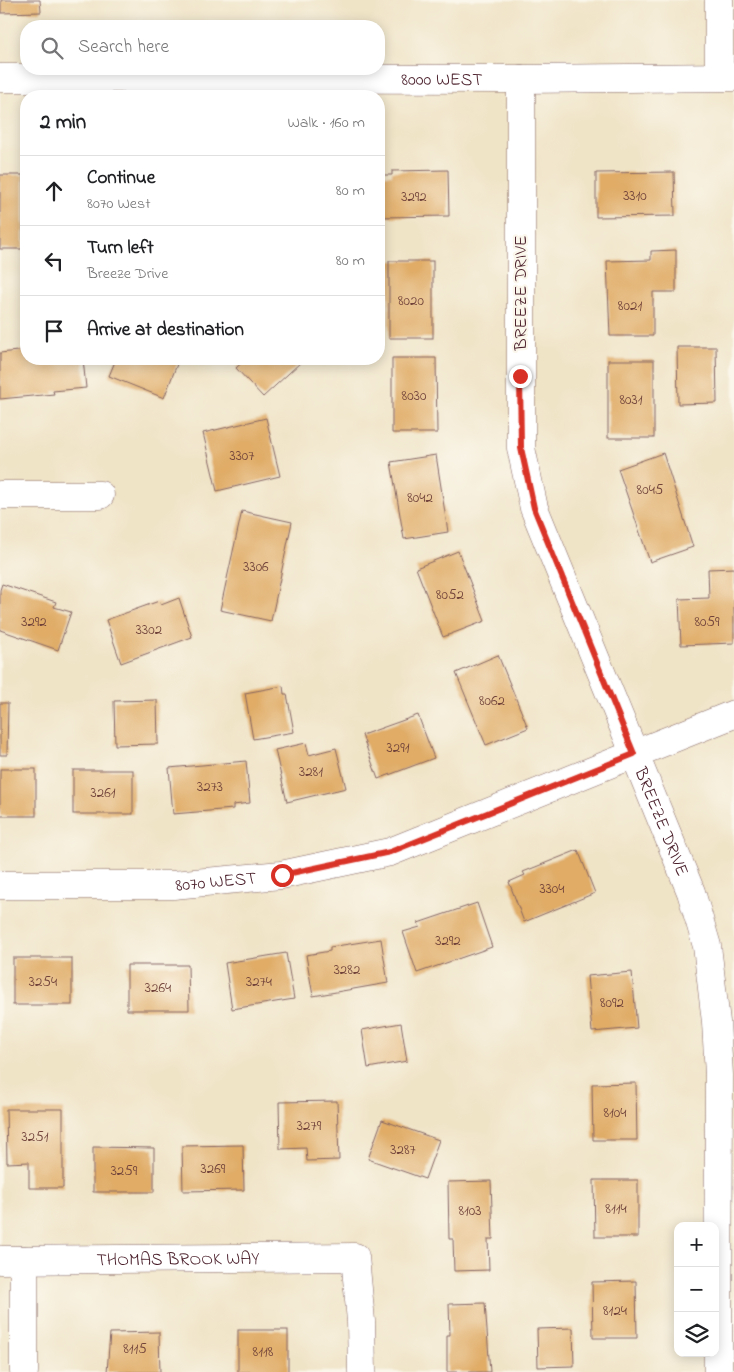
<!DOCTYPE html>
<meta charset="utf-8">
<style>
:root{--surface:#fff;--page:#f6f6f6;--text:#202124;--muted:#757577;--line:#e0e0e0}
body{margin:0;font-family:"Indie Flower",sans-serif;background:var(--page);color:var(--text)}
.controls{position:absolute;right:15px;bottom:15px;display:grid;overflow:hidden;border-radius:10px;box-shadow:0 2px 12px #0003}
.controls button{width:45px;height:45px;display:grid;place-items:center;padding:0;border:0;border-bottom:1px solid var(--line);background:var(--surface);color:var(--text);font:25px sans-serif}
.stop{position:absolute;width:15px;height:15px;margin:-11px;border:4px solid #d93025;border-radius:50%;background:#fff}
.stop.end{background:#d93025;border-color:#fff;box-shadow:0 1px 5px #0008}
.list{margin:0;padding:0;list-style:none}
h2{display:flex;justify-content:space-between;align-items:center;height:65px;margin:0;padding:0 20px;font-size:21px}
h2 small{font-size:16px;font-weight:400;color:var(--muted)}
.list li{display:grid;grid-template-columns:32px 1fr auto;gap:15px;align-items:center;box-sizing:border-box;height:70px;padding:0 20px;border-top:1px solid var(--line)}
.list b{display:block;font-size:19px;white-space:nowrap}
.list p{margin:0;font-size:16px;white-space:nowrap;color:var(--muted)}
.list em{font-size:16px;font-style:normal;color:var(--muted)}
.icon{flex:none;width:28px;height:28px;fill:none;stroke:currentColor;stroke-width:2;stroke-linecap:round;stroke-linejoin:round}
.map{position:relative;flex:none;width:734px;height:1372px;overflow:hidden}
.search{position:absolute;background:var(--surface);box-shadow:0 2px 12px #0003;left:20px;top:20px;width:365px;height:55px;display:flex;align-items:center;gap:12px;box-sizing:border-box;padding:0 18px;border-radius:20px;color:var(--muted);font-size:19px}
.panel{position:absolute;background:var(--surface);box-shadow:0 2px 12px #0003;left:20px;top:90px;width:365px;height:275px;border-radius:20px}
.map>svg:first-child{display:block}
.building{fill:#e0ac66}
.lines{fill:none;stroke-linecap:round;stroke-linejoin:round}
.minor-casing{stroke:#846462;stroke-width:29}
.minor{stroke:#fff;stroke-width:28}
.route{stroke:#d93025;stroke-width:6}
.labels{text-anchor:middle;stroke-width:4.5;stroke-linejoin:round;paint-order:stroke}
.number-label{font-size:15px;fill:#70423a}
.street-label{font-size:18px;fill:#4a1f2b;stroke:#fbf7ec}
</style>
<div class="map">
<svg width="734" height="1372" viewBox="0 0 734 1372">
<rect width="100%" height="100%" fill="#fbf7ec"/>
<filter id="ink" filterUnits="userSpaceOnUse"><feTurbulence type="fractalNoise" baseFrequency=".02" numOctaves="2"/><feDisplacementMap in="SourceGraphic" scale="10" xChannelSelector="R" yChannelSelector="G"/><feConvolveMatrix kernelMatrix="1 2 1 2 8 2 1 2 1" color-interpolation-filters="sRGB"/></filter>
<filter id="wash" filterUnits="userSpaceOnUse"><feTurbulence type="fractalNoise" baseFrequency=".0096" numOctaves="4" result="noise"/><feDisplacementMap in="SourceGraphic" scale="20" xChannelSelector="R" yChannelSelector="G"/><feGaussianBlur stdDeviation="1.12" result="paint"/><feColorMatrix in="noise" values="0 0 0 0 0 0 0 0 0 0 0 0 0 0 0 0 0 1.4 0 .05"/><feComposite in="paint" operator="in"/></filter>
<g filter="url(#wash)">
<rect width="100%" height="100%" fill="#f0e4c7"/>
<g id="blocks">
<g class="building">
<path d="M 1,0 L 40,0 L 41,12 L 1,13 Z"/>
<path d="M 448,170 L 449,216 L 379,217 L 379,175 L 392,175 L 392,171 Z"/>
<path d="M 674,172 L 675,216 L 596,217 L 596,173 Z"/>
<rect x="0" y="175" width="23" height="74"/>
<path d="M 676,250 L 676,292 L 653,292 L 653,336 L 610,336 L 607,261 L 651,260 L 651,251 Z"/>
<rect x="389" y="261" width="44" height="77"/>
<path d="M 677,347 L 716,347 L 717,403 L 678,404 Z"/>
<path d="M 26,350 L 26,359 L 83,359 L 86,388 L 53,391 L 54,394 L 0,399 L 0,353 Z"/>
<path d="M 392,358 L 436,358 L 437,433 L 392,433 Z"/>
<path d="M 116,359 L 179,359 L 164,398 L 109,376 Z"/>
<path d="M 246,359 L 297,359 L 301,362 L 263,397 L 236,368 Z"/>
<rect x="608" y="360" width="46" height="78"/>
<path d="M 266,418 L 280,476 L 217,491 L 203,433 Z"/>
<path d="M 663,453 L 693,547 L 650,562 L 618,469 Z"/>
<path d="M 436,455 L 448,532 L 404,539 L 391,462 Z"/>
<path d="M 242,511 L 292,522 L 271,621 L 220,610 Z"/>
<path d="M 458,551 L 485,621 L 443,637 L 416,568 Z"/>
<path d="M 734,568 L 734,643 L 681,645 L 679,599 L 709,598 L 708,569 Z"/>
<path d="M 2,584 L 56,602 L 54,607 L 71,612 L 58,650 L 0,630 L 0,590 Z"/>
<path d="M 179,598 L 192,637 L 121,663 L 106,620 L 159,601 L 161,605 Z"/>
<path d="M 498,655 L 528,728 L 486,745 L 456,673 Z"/>
<path d="M 283,686 L 284,694 L 287,694 L 294,732 L 253,739 L 245,693 Z"/>
<path d="M 157,700 L 158,744 L 115,745 L 114,701 Z"/>
<path d="M 0,703 L 8,703 L 7,755 L 0,755 Z"/>
<path d="M 418,715 L 434,758 L 378,779 L 362,735 Z"/>
<path d="M 306,743 L 309,755 L 336,748 L 346,788 L 287,802 L 275,750 Z"/>
<path d="M 246,761 L 250,803 L 233,805 L 233,809 L 173,814 L 169,768 Z"/>
<rect x="0" y="769" width="36" height="47"/>
<rect x="73" y="770" width="60" height="44"/>
<path d="M 578,850 L 595,893 L 524,922 L 509,882 L 525,875 L 523,872 Z"/>
<path d="M 477,903 L 492,947 L 417,973 L 403,932 L 420,927 L 418,923 Z"/>
<path d="M 381,939 L 388,983 L 313,996 L 306,955 L 330,951 L 330,947 Z"/>
<path d="M 286,953 L 294,999 L 232,1009 L 225,963 Z"/>
<rect x="13" y="958" width="59" height="47"/>
<path d="M 127,965 L 188,965 L 189,1010 L 127,1010 Z"/>
<path d="M 632,972 L 637,1028 L 592,1032 L 587,976 Z"/>
<path d="M 401,1023 L 407,1061 L 368,1068 L 362,1030 Z"/>
<path d="M 636,1083 L 637,1140 L 593,1140 L 592,1084 Z"/>
<path d="M 337,1101 L 339,1160 L 307,1161 L 306,1148 L 280,1149 L 279,1102 Z"/>
<path d="M 6,1109 L 63,1109 L 63,1188 L 29,1188 L 29,1162 L 7,1163 Z"/>
<path d="M 382,1120 L 439,1140 L 425,1179 L 368,1159 Z"/>
<path d="M 243,1145 L 244,1190 L 183,1191 L 182,1146 Z"/>
<path d="M 93,1147 L 154,1148 L 154,1192 L 93,1192 Z"/>
<path d="M 594,1180 L 638,1180 L 638,1237 L 595,1237 Z"/>
<path d="M 491,1181 L 493,1239 L 488,1239 L 489,1270 L 454,1271 L 453,1239 L 449,1239 L 448,1182 Z"/>
<path d="M 636,1281 L 637,1338 L 593,1338 L 592,1282 Z"/>
<path d="M 485,1303 L 490,1372 L 447,1372 L 447,1335 L 450,1335 L 449,1304 Z"/>
<path d="M 573,1328 L 574,1366 L 538,1367 L 537,1329 Z"/>
<rect x="238" y="1330" width="50" height="42"/>
<path d="M 159,1332 L 160,1372 L 107,1372 L 110,1333 Z"/>
</g>
</g>
</g>
<g filter="url(#ink)">
<use href="#blocks" fill-opacity="0" stroke="#846462" stroke-width="1"/>
<g class="lines">
<defs>
<g id="minor">
<path d="M 719,76 L 719,0"/>
<path id="s1" d="M 0,78 L 521,79 L 734,77"/>
<path id="s2" d="M 521,79 L 521,448 L 534,508 L 691,892 L 707,946 L 716,1022 L 719,1075 L 718,1372"/>
<path d="M 0,495 L 100,495"/>
<path id="s3" d="M 0,885 L 173,885 L 281,875 L 390,852 L 734,714"/>
<path id="s4" d="M 0,1260 L 355,1257 L 361,1321 L 362,1372"/>
<path d="M 24,1260 L 24,1372"/>
</g>
</defs>
<use href="#minor" class="minor-casing"/>
<use href="#minor" class="minor"/>
</g>
</g>
<g class="lines" filter="url(#ink)">
<path class="route" d="M 282,875 L 390,852 L 634,754 L 534,508 L 521,448 L 520,376"/>
</g>
<g class="labels">
<g class="number-label">
<text x="635" y="200">3310</text>
<text x="414" y="201">3292</text>
<text x="411" y="305">8020</text>
<text x="630" y="310">8021</text>
<text x="414" y="400">8030</text>
<text x="631" y="404">8031</text>
<text x="242" y="460">3307</text>
<text x="650" y="494">8045</text>
<text x="420" y="502">8042</text>
<text x="256" y="571">3306</text>
<text x="450" y="599">8052</text>
<text x="34" y="626">3292</text>
<text x="707" y="626">8059</text>
<text x="149" y="634">3302</text>
<text x="492" y="705">8062</text>
<text x="398" y="752">3291</text>
<text x="311" y="776">3281</text>
<text x="210" y="791">3273</text>
<text x="103" y="797">3261</text>
<text x="552" y="893">3304</text>
<text x="448" y="945">3292</text>
<text x="347" y="974">3282</text>
<text x="43" y="986">3254</text>
<text x="259" y="986">3274</text>
<text x="158" y="992">3264</text>
<text x="612" y="1007">8092</text>
<text x="615" y="1117">8104</text>
<text x="309" y="1130">3279</text>
<text x="35" y="1141">3251</text>
<text x="403" y="1154">3287</text>
<text x="213" y="1173">3269</text>
<text x="124" y="1175">3259</text>
<text x="616" y="1213">8114</text>
<text x="470" y="1215">8103</text>
<text x="615" y="1315">8124</text>
<text x="135" y="1353">8115</text>
<text x="263" y="1356">8118</text>
</g>
<g class="street-label">
<text dy="6" stroke="none"><textPath href="#s1" startOffset="442">8000 WEST</textPath></text>
<text transform="translate(520 293) rotate(-90)" y="6">BREEZE DRIVE</text>
<text dy="6" stroke="none"><textPath href="#s2" startOffset="769">BREEZE DRIVE</textPath></text>
<text dy="6" stroke="none"><textPath href="#s3" startOffset="216">8070 WEST</textPath></text>
<text dy="6" stroke="none"><textPath href="#s4" startOffset="178">THOMAS BROOK WAY</textPath></text>
</g>
</g>
</svg>
<div class="controls">
<button>+</button>
<button>−</button>
<button><svg class="icon" aria-label="layers" viewBox="0 0 24 24"><path d="M12 4l9 5-9 5-9-5zM3 14l9 5 9-5"/></svg></button>
</div>
<div class="stop" style="left:282px;top:875px"></div>
<div class="stop end" style="left:520px;top:376px"></div>
<div class="search"><svg class="icon" aria-label="search" viewBox="0 0 24 24"><circle cx="10" cy="10" r="6"/><path d="M15 15l6 6"/></svg>Search here</div>
<section class="panel">
<h2>2 min<small>Walk · 160 m</small></h2>
<ul class="list">
<li><svg class="icon" aria-label="ahead" viewBox="0 0 24 24"><path d="M12 20V5M6 11l6-6 6 6"/></svg><div><b>Continue</b><p>8070 West</p></div><em>80 m</em></li>
<li><svg class="icon" aria-label="left" viewBox="0 0 24 24"><path d="M17 20v-9H6M10 6l-5 5 5 5"/></svg><div><b>Turn left</b><p>Breeze Drive</p></div><em>80 m</em></li>
<li><svg class="icon" aria-label="arrive" viewBox="0 0 24 24"><path d="M6 21V4h12l-3 4 3 4H6"/></svg><div><b>Arrive at destination</b></div></li>
</ul>
</section>
</div>
